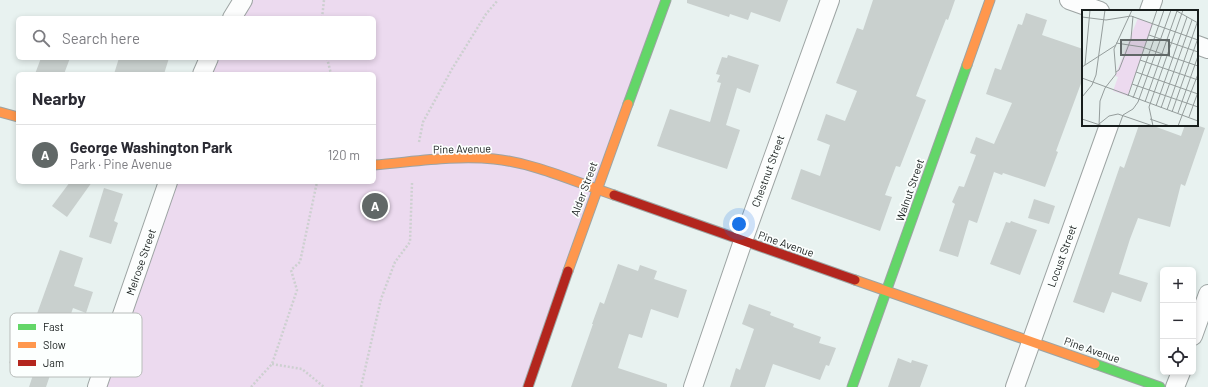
<!DOCTYPE html>
<meta charset="utf-8">
<style>
:root{--surface:#fff;--page:#f2f2f3;--text:#2b2b33;--muted:#7c7c81;--line:#e1e1e2;--accent:#616867}
body{margin:0;font-family:Barlow,sans-serif;background:var(--page);color:var(--text)}
.controls{position:absolute;right:12px;bottom:12px;display:grid;overflow:hidden;border-radius:6px;box-shadow:0 2px 6px #0003}
.controls button{width:36px;height:36px;display:grid;place-items:center;padding:0;border:0;border-bottom:1px solid var(--line);background:var(--surface);color:var(--text);font:20px sans-serif}
.you{position:absolute;left:739px;top:224px;width:14px;height:14px;margin:-10px;border:3px solid #fff;border-radius:50%;background:#1a73e8;box-shadow:0 0 0 6px #1a73e833}
.badge{display:grid;place-items:center;width:26px;height:26px;border-radius:50%;background:var(--accent);color:#fff;font-size:13px;font-weight:700}
.pin{position:absolute;translate:-50% -50%;border:2px solid #fff;box-shadow:0 1px 4px #0006}
.list{margin:0;padding:0;list-style:none}
h2{display:flex;justify-content:space-between;align-items:center;height:52px;margin:0;padding:0 16px;font-size:17px}
h2 small{font-size:13px;font-weight:400;color:var(--muted)}
.list li{display:grid;grid-template-columns:26px 1fr auto;gap:12px;align-items:center;box-sizing:border-box;height:60px;padding:0 16px;border-top:1px solid var(--line)}
.list b{display:block;font-size:15px;white-space:nowrap}
.list p{margin:0;font-size:13px;white-space:nowrap;color:var(--muted)}
.list em{font-size:13px;font-style:normal;color:var(--muted)}
.icon{flex:none;width:22px;height:22px;fill:none;stroke:currentColor;stroke-width:2;stroke-linecap:round;stroke-linejoin:round}
.map{position:relative;flex:none;width:1208px;height:387px;overflow:hidden}
.search{position:absolute;background:var(--surface);box-shadow:0 2px 6px #0003;left:16px;top:16px;width:360px;height:44px;display:flex;align-items:center;gap:10px;box-sizing:border-box;padding:0 14px;border-radius:6px;color:var(--muted);font-size:15px}
.panel{position:absolute;background:var(--surface);box-shadow:0 2px 6px #0003;left:16px;top:72px;width:360px;height:112px;border-radius:6px}
.map>svg:first-child{display:block}
.green{fill:#ecdaef}
.building{fill:#c9d0ce}
.lines{fill:none;stroke-linecap:round;stroke-linejoin:round}
.street-casing{stroke:#9da4a3;stroke-width:20}
.fast-casing{stroke:#9da4a3;stroke-width:11}
.slow-casing{stroke:#9da4a3;stroke-width:11}
.jam-casing{stroke:#9da4a3;stroke-width:11}
.path{stroke:#cdd0d0;stroke-width:2.5;stroke-dasharray:2 2;stroke-linecap:butt}
.street{stroke:#fcfdfd;stroke-width:18}
.fast{stroke:#63d668;stroke-width:9}
.slow{stroke:#ff974d;stroke-width:9}
.jam{stroke:#b3261e;stroke-width:9}
.labels{text-anchor:middle;stroke-width:3.5;stroke-linejoin:round;paint-order:stroke}
.street-label{font-size:11px;fill:#181e1d;stroke:#fcfffe}
.inset-road{fill:none;stroke:#959d9c;stroke-width:1}
.view{fill:#616867;fill-opacity:0.15;stroke:#616867;stroke-width:2}
.inset-edge{fill:none;stroke:#181e1d;stroke-width:2}
.key{fill:#fcfffe;stroke:#b8bcba;stroke-width:1}
.key-label{font-size:11px;fill:#181e1d}
</style>
<div class="map">
<svg width="1208" height="387" viewBox="0 0 1208 387">
<rect width="100%" height="100%" fill="#e8f2f0"/>
<path class="green" d="M 243,0 L 666,0 L 528,387 L 97,387 L 168,182 L 374,182 L 374,74 L 202,74 L 209,58 L 374,58 L 374,18 L 232,18 Z"/>
<g class="building">
<path d="M 687,0 L 788,0 L 780,22 L 751,12 L 748,20 L 730,14 L 729,17 L 687,3 Z"/>
<path d="M 873,0 L 955,0 L 948,20 L 946,19 L 916,96 L 926,100 L 900,167 L 896,166 L 885,195 L 892,197 L 880,231 L 791,199 L 801,169 L 820,176 L 830,145 L 817,140 L 826,114 L 845,121 L 857,91 L 836,83 L 857,28 L 863,30 Z"/>
<path d="M 1026,13 L 1047,20 L 1042,35 L 1083,49 L 1083,78 L 1056,151 L 1058,152 L 1045,187 L 1003,173 L 1002,175 L 994,172 L 977,223 L 969,220 L 958,257 L 939,251 L 955,204 L 952,202 L 959,186 L 964,187 L 976,155 L 970,153 L 976,137 L 994,144 L 1012,103 L 986,94 L 995,68 L 1001,70 L 1018,24 L 1022,25 Z"/>
<path d="M 728,55 L 759,65 L 750,93 L 737,88 L 726,125 L 740,130 L 727,169 L 657,146 L 670,109 L 710,122 L 721,83 L 717,82 L 720,75 L 716,74 L 722,57 L 727,58 Z"/>
<path d="M 41,58 L 70,58 L 64,74 L 35,74 Z"/>
<path d="M 119,58 L 169,58 L 164,74 L 114,74 Z"/>
<path d="M 1139,125 L 1151,125 L 1181,136 L 1185,125 L 1196,125 L 1205,128 L 1185,186 L 1181,184 L 1170,227 L 1138,218 L 1130,239 L 1119,274 L 1148,283 L 1141,302 L 1112,292 L 1104,313 L 1073,302 L 1120,166 L 1124,168 Z"/>
<path d="M 70,182 L 92,182 L 67,217 L 52,206 Z"/>
<path d="M 104,188 L 123,194 L 114,221 L 118,223 L 111,244 L 89,237 Z"/>
<path d="M 1034,199 L 1055,206 L 1049,224 L 1028,218 Z"/>
<path d="M 1011,221 L 1037,230 L 1020,275 L 990,264 L 1006,222 L 1010,223 Z"/>
<path d="M 60,250 L 83,258 L 74,286 L 93,292 L 86,313 L 73,308 L 46,387 L 29,387 L 34,372 L 9,363 L 19,337 L 17,337 L 23,318 L 34,322 Z"/>
<path d="M 618,264 L 638,271 L 640,265 L 657,271 L 654,279 L 687,290 L 678,318 L 651,309 L 642,338 L 629,334 L 618,368 L 667,384 L 667,387 L 571,387 L 593,324 L 592,324 L 600,302 L 604,304 Z"/>
<path d="M 749,304 L 771,312 L 770,315 L 794,324 L 793,327 L 821,337 L 819,343 L 836,348 L 829,366 L 826,365 L 820,380 L 773,364 L 765,387 L 730,387 L 736,368 L 740,370 L 754,329 L 742,324 Z"/>
<path d="M 898,358 L 911,363 L 912,360 L 928,365 L 920,387 L 888,387 Z"/>
</g>
<g class="lines">
<defs>
<g id="street">
<path d="M 1069,0 L 1100,11"/>
<path d="M 1149,11 L 1153,0"/>
<path d="M 232,18 L 243,0"/>
<path d="M 1197,45 L 1208,49"/>
<path d="M 202,74 L 209,58"/>
<path d="M 1193,336 L 1208,294"/>
<path d="M 97,387 L 168,182"/>
<path d="M 693,387 L 743,241 L 830,0"/>
<path d="M 1015,387 L 1109,125"/>
<path d="M 1175,387 L 1181,372"/>
</g>
<g id="fast">
<path d="M 628,104 L 666,0"/>
<path d="M 1095,364 L 1160,387"/>
<path d="M 852,387 L 967,65"/>
</g>
<g id="slow">
<path d="M 967,65 L 990,0"/>
<path d="M 0,112 L 18,117"/>
<path d="M 374,165 C 413,162 454,155 494,159 C 535,163 575,182 614,195"/>
<path d="M 568,271 L 628,104"/>
<path d="M 855,280 L 1095,364"/>
</g>
<g id="jam">
<path d="M 614,195 L 855,280"/>
<path d="M 528,387 L 568,271"/>
</g>
</defs>
<use href="#street" class="street-casing"/>
<use href="#fast" class="fast-casing"/>
<use href="#slow" class="slow-casing"/>
<use href="#jam" class="jam-casing"/>
<g class="path">
<path d="M 322,18 L 324,0"/>
<path d="M 327,58 L 331,74"/>
<path d="M 419,142 L 423,122 L 452,69 L 486,14 L 498,0"/>
<path d="M 272,364 L 302,369 L 324,387"/>
<path d="M 251,387 L 272,364 L 297,290 L 291,270 L 300,262 L 317,182"/>
<path d="M 361,387 L 381,299 L 395,262 L 410,242 L 412,183"/>
</g>
<use href="#street" class="street"/>
<use href="#fast" class="fast"/>
<use href="#slow" class="slow"/>
<use href="#jam" class="jam"/>
</g>
<g class="labels">
<g class="street-label">
<text transform="translate(462 149) rotate(-1)" y="4">Pine Avenue</text>
<text transform="translate(768 171) rotate(-70)" y="4">Chestnut Street</text>
<text transform="translate(584 189) rotate(-70)" y="4">Alder Street</text>
<text transform="translate(910 190) rotate(-71)" y="4">Walnut Street</text>
<text transform="translate(786 244) rotate(19)" y="4">Pine Avenue</text>
<text transform="translate(1062 256) rotate(-70)" y="4">Locust Street</text>
<text transform="translate(141 262) rotate(-71)" y="4">Melrose Street</text>
<text transform="translate(1092 350) rotate(19)" y="4">Pine Avenue</text>
</g>
</g>
<g transform="translate(1082 10)">
<rect width="116" height="116" fill="#e8f2f0"/>
<path d="M 56,8 L 71,14 L 46,86 L 31,81 L 36,67 L 33,66 Z" fill="#ecdaef"/>
<path class="inset-road" d="M 93,0 L 116,13M 0,7 L 24,10 L 49,6 L 116,30M 67,25 L 116,42M 34,33 L 60,37 L 116,56M 58,50 L 116,70M 3,55 L 8,0M 0,57 L 34,35M 34,62 L 37,60 L 49,29 L 51,6M 54,62 L 116,84M 60,64 L 82,0M 0,68 L 116,111M 50,74 L 116,97M 46,86 L 75,0M 0,87 L 10,75 L 14,65 L 23,0M 51,88 L 60,64M 63,92 L 95,1M 74,96 L 105,7M 79,98 L 110,10M 85,100 L 115,13M 90,102 L 116,28M 96,103 L 116,46M 107,107 L 116,82M 0,109 L 21,116M 68,109 L 88,116M 17,114 L 27,106 L 36,104 L 71,116M 17,116 L 18,91 L 23,78 L 34,64 L 32,39 L 50,0M 37,116 L 41,105 L 51,99 L 56,92 L 89,0M 71,116 L 67,97 L 101,0M 96,116 L 116,64"/>
<path class="view" d="M 39,30 L 87,30 L 87,45 L 39,45 Z"/>
<rect width="116" height="116" class="inset-edge"/>
</g>
<rect x="10" y="313" width="132" height="64" rx="6" class="key"/>
<rect x="18" y="324" width="18" height="6" fill="#63d668"/>
<rect x="18" y="342" width="18" height="6" fill="#ff974d"/>
<rect x="18" y="360" width="18" height="6" fill="#b3261e"/>
<g class="key-label">
<text x="43" y="331">Fast</text>
<text x="43" y="349">Slow</text>
<text x="43" y="367">Jam</text>
</g>
</svg>
<div class="controls">
<button>+</button>
<button>−</button>
<button><svg class="icon" aria-label="locate" viewBox="0 0 24 24"><circle cx="12" cy="12" r="6"/><path d="M12 2v4M12 18v4M2 12h4M18 12h4"/></svg></button>
</div>
<div class="you"></div>
<div class="pin badge" style="left:375px;top:206px">A</div>
<div class="search"><svg class="icon" aria-label="search" viewBox="0 0 24 24"><circle cx="10" cy="10" r="6"/><path d="M15 15l6 6"/></svg>Search here</div>
<section class="panel">
<h2>Nearby<small></small></h2>
<ul class="list">
<li><span class="badge">A</span><div><b>George Washington Park</b><p>Park · Pine Avenue</p></div><em>120 m</em></li>
</ul>
</section>
</div>
